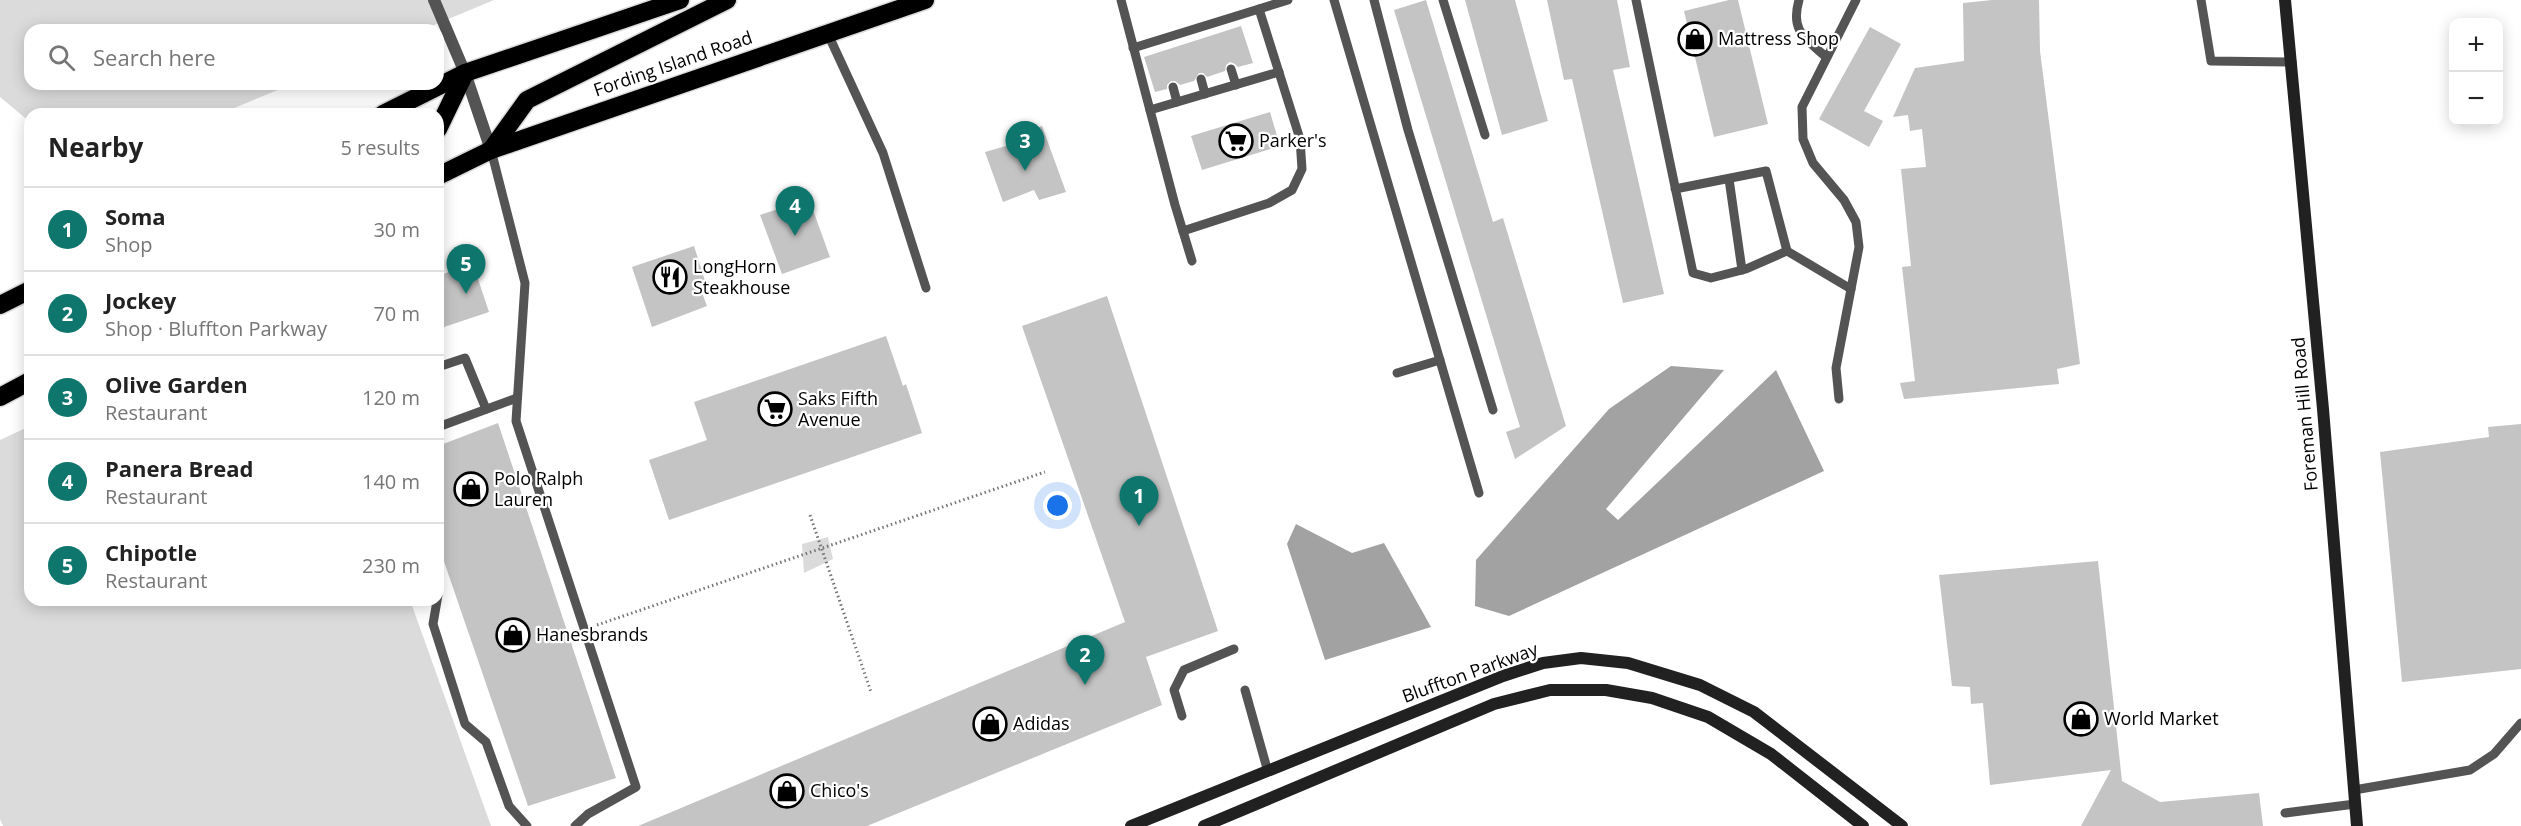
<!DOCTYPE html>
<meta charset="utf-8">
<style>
:root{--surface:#fff;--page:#f6f6f6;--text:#222;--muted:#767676;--line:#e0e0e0;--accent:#0f766e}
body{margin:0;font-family:"Open Sans",sans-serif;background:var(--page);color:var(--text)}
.controls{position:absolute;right:18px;top:18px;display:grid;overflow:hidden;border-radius:12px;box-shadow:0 3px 15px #0003}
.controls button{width:54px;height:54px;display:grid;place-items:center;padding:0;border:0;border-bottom:2px solid var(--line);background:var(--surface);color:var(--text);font:30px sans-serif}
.you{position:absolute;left:1058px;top:506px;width:21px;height:21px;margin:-15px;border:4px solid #fff;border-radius:50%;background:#1a73e8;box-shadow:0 0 0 9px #1a73e833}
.badge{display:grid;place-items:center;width:39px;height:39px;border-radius:50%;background:var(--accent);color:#fff;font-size:20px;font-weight:700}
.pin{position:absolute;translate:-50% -50px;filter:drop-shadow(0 2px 3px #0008)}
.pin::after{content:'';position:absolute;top:32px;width:21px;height:18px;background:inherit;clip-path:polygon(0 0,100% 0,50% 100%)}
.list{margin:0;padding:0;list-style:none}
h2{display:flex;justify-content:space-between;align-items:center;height:78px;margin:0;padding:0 24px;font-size:26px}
h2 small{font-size:20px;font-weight:400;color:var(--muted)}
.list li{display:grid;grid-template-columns:39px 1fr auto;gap:18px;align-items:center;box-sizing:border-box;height:84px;padding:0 24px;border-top:2px solid var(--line)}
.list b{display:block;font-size:22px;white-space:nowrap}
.list p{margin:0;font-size:20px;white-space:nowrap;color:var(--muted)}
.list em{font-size:20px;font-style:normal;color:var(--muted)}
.icon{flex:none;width:33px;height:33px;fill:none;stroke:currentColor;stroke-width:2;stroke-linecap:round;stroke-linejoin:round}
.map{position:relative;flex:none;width:2521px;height:826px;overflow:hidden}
.search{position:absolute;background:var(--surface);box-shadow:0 3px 15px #0003;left:24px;top:24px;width:420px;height:66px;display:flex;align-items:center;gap:15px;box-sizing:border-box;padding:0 21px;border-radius:18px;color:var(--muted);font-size:22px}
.panel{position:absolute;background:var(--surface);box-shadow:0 3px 15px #0003;left:24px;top:108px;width:420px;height:498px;border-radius:18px}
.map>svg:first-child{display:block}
.green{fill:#dbdbdb}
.water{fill:#a2a2a2}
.building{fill:#c4c4c4}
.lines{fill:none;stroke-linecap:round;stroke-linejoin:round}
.highway-casing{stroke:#dbdbdb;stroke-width:21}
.path{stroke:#767676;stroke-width:3;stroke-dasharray:1.5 3;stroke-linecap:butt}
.lane{stroke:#545454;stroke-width:9}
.street{stroke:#545454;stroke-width:12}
.secondary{stroke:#212121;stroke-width:12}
.highway{stroke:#000;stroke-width:18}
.labels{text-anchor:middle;stroke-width:4.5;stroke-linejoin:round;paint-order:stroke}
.poi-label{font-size:18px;fill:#000;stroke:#fff;text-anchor:start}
.street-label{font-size:18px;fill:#000;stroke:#fff}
</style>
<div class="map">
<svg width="2521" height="826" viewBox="0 0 2521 826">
<rect width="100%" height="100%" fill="#fff"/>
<g class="green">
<path d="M 0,0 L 494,0 L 422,30 L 30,30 L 30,84 L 292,84 L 220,114 L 30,114 L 30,122 L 0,97 Z"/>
<path d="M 30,426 L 30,600 L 410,600 L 491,826 L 3,826 L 0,819 L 0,440 Z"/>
<path d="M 828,537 L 833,559 L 804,573 L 802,544 Z"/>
</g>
<g class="water">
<path d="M 1671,366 L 1724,370 L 1606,509 L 1618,520 L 1776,370 L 1824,471 L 1509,616 L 1475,606 L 1476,560 L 1609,409 Z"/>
<path d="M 1296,524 L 1352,553 L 1384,543 L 1431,627 L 1325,660 L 1287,544 Z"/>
</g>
<g class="building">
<path d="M 1426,0 L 1493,222 L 1503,218 L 1566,426 L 1515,459 L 1506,432 L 1520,427 L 1394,10 Z"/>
<path d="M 1465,0 L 1515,0 L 1548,121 L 1502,135 Z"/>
<path d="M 1547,0 L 1617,0 L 1630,67 L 1613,70 L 1664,294 L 1623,303 L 1572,79 L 1564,80 Z"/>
<path d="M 1729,0 L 1738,0 L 1768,124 L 1714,137 L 1684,11 Z"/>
<path d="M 1992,0 L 2039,0 L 2040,51 L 2080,364 L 2057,369 L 2059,384 L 1904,399 L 1900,383 L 1915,381 L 1902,267 L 1911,266 L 1901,169 L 1926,167 L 1922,129 L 1910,131 L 1908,115 L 1893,117 L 1915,68 L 1964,61 L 1963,3 Z"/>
<path d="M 1241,26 L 1253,63 L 1238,67 L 1235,64 L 1230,62 L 1226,65 L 1225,71 L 1207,77 L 1203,73 L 1199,73 L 1194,81 L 1180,85 L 1175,81 L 1171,81 L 1167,85 L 1167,89 L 1155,92 L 1144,57 Z"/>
<path d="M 1870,27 L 1901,44 L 1864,111 L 1883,121 L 1869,147 L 1819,119 Z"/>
<path d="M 1270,112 L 1280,146 L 1202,170 L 1191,136 Z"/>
<path d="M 1042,126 L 1066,192 L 1039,200 L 1034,190 L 1003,202 L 985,152 L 1013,144 L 1010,137 Z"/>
<path d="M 809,199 L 830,257 L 782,274 L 760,215 Z"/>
<path d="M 694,246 L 707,287 L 701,290 L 707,306 L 652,327 L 632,267 Z"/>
<path d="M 478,257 L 483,272 L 477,276 L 489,312 L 438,329 L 438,276 L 463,267 L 461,261 Z"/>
<path d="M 1107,296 L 1218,631 L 1146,657 L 1162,705 L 867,826 L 638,826 L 1125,622 L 1022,326 Z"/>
<path d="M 886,336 L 903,386 L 906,384 L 922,433 L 669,520 L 649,460 L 707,440 L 694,402 Z"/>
<path d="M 498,423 L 616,778 L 528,806 L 438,544 L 438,446 Z"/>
<path d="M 2521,424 L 2521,669 L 2402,682 L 2380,452 L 2489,437 L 2488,427 Z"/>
<path d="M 2098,561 L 2122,781 L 2160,802 L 2259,793 L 2263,826 L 2081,826 L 2111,770 L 1990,785 L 1983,703 L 1971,704 L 1970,687 L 1952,686 L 1939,575 Z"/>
</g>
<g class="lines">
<defs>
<g id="highway">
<path d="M 383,114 L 465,73 L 680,0"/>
<path d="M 438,129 L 465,73"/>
<path d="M 491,150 L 527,100 L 727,0"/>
<path d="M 438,176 L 491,150 L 925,0"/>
<path d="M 0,305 L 30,290"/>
<path d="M 0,397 L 30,381"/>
</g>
</defs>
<use href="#highway" class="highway-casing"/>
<g class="path">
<path d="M 810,515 L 871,692"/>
<path d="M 597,625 L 1045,472"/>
</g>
<g class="lane">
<path d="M 1121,0 L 1175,205 L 1192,261"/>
<path d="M 1334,0 L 1479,493"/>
<path d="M 1374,0 L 1408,130 L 1493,410"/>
<path d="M 1443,0 L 1485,135"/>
<path d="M 1636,0 L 1693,273 L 1711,278 L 1746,269 L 1787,251 L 1766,171 L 1675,189"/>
<path d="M 1799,0 C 1790,31 1805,38 1826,57"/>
<path d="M 2201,0 L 2211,61 L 2292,62"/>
<path d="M 1259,9 L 1288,0"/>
<path d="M 827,32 L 883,153 L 926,288"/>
<path d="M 1133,48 L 1259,9 L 1300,139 L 1302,169 L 1292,190 L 1269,203 L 1183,231"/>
<path d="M 1231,69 L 1236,85"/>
<path d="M 1201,79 L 1205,94"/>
<path d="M 1173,87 L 1177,102"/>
<path d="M 1150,110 L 1279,72"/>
<path d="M 491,150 L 525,283 L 516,421 L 636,787 L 588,814 L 575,826"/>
<path d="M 1729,179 L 1742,270"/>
<path d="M 1787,251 L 1851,289"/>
<path d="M 438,367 L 465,358 L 486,409"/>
<path d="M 1397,373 L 1440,360"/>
<path d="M 1839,399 L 1836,368 L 1859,247 L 1856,222 L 1844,200 L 1813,163 L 1803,139 L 1802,107 L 1856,0"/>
<path d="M 438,427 L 517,398"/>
<path d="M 438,595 L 433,624 L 465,724 L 486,742 L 509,806 L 527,826"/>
<path d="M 1245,690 L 1268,772"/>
<path d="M 1182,716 L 1174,690 L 1184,670 L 1234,649"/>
<path d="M 2354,790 L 2470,770 L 2494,754 L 2521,723"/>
<path d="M 2285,813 L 2355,804"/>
</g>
<path class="street" d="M 434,0 L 465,73 L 491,150"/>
<g class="secondary">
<path d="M 2285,0 L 2323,409 L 2357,826"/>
<path d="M 1131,826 L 1503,676 L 1543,663 L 1581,658 L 1628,663 L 1700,685 L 1754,712 L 1902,826"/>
<path d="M 1204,826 L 1494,704 L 1550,690 L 1606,690 L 1652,698 L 1708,717 L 1771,754 L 1863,826"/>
</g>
<use href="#highway" class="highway"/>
</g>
<defs>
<symbol id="shop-ring" viewBox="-11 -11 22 22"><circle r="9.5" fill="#fff" stroke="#000" stroke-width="1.5"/><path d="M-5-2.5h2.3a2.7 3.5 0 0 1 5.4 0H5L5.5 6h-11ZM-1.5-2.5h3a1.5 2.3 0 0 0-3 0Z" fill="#000"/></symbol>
<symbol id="supermarket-ring" viewBox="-11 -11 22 22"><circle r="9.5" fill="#fff" stroke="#000" stroke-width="1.5"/><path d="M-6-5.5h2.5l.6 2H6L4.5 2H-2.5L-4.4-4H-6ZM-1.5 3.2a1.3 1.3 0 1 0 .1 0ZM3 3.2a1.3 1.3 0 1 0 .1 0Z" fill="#000"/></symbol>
<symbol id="restaurant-ring" viewBox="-11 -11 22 22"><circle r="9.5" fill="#fff" stroke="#000" stroke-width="1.5"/><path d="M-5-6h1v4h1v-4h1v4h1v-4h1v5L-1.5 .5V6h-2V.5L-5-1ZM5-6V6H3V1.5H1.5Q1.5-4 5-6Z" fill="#000"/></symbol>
</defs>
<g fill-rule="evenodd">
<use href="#shop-ring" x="1676" y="20" width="38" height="38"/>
<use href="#supermarket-ring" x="1217" y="122" width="38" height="38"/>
<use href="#restaurant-ring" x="651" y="258" width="38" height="38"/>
<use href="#supermarket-ring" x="756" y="390" width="38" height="38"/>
<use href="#shop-ring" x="452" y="470" width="38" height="38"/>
<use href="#shop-ring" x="494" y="616" width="38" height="38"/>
<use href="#shop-ring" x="2062" y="700" width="38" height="38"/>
<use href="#shop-ring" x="971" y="705" width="38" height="38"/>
<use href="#shop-ring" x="768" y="772" width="38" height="38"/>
</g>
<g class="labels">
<g class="poi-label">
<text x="1718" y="45">Mattress Shop</text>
<text x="1259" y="147">Parker's</text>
<text x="693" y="273">LongHorn<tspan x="693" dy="21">Steakhouse</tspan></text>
<text x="798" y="405">Saks Fifth<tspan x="798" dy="21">Avenue</tspan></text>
<text x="494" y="485">Polo Ralph<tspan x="494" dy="21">Lauren</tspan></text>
<text x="536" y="641">Hanesbrands</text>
<text x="2104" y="725">World Market</text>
<text x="1013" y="730">Adidas</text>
<text x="810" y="797">Chico's</text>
</g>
<g class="street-label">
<text transform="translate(673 64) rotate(-19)" y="6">Fording Island Road</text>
<text transform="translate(2305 414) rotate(-95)" y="6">Foreman Hill Road</text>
<text transform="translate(1470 673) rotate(-20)" y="6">Bluffton Parkway</text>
</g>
</g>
</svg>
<div class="controls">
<button>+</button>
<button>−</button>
</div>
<div class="you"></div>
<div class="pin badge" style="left:1139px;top:526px">1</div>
<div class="pin badge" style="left:1085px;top:685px">2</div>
<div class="pin badge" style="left:1025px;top:171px">3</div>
<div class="pin badge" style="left:795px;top:236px">4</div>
<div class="pin badge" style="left:466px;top:294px">5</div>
<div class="search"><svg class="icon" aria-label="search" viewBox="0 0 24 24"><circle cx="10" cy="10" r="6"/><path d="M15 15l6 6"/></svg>Search here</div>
<section class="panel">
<h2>Nearby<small>5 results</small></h2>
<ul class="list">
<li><span class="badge">1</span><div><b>Soma</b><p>Shop</p></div><em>30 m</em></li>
<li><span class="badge">2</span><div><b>Jockey</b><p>Shop · Bluffton Parkway</p></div><em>70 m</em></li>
<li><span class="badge">3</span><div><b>Olive Garden</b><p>Restaurant</p></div><em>120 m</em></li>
<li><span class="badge">4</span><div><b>Panera Bread</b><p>Restaurant</p></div><em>140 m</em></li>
<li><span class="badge">5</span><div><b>Chipotle</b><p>Restaurant</p></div><em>230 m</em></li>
</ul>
</section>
</div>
